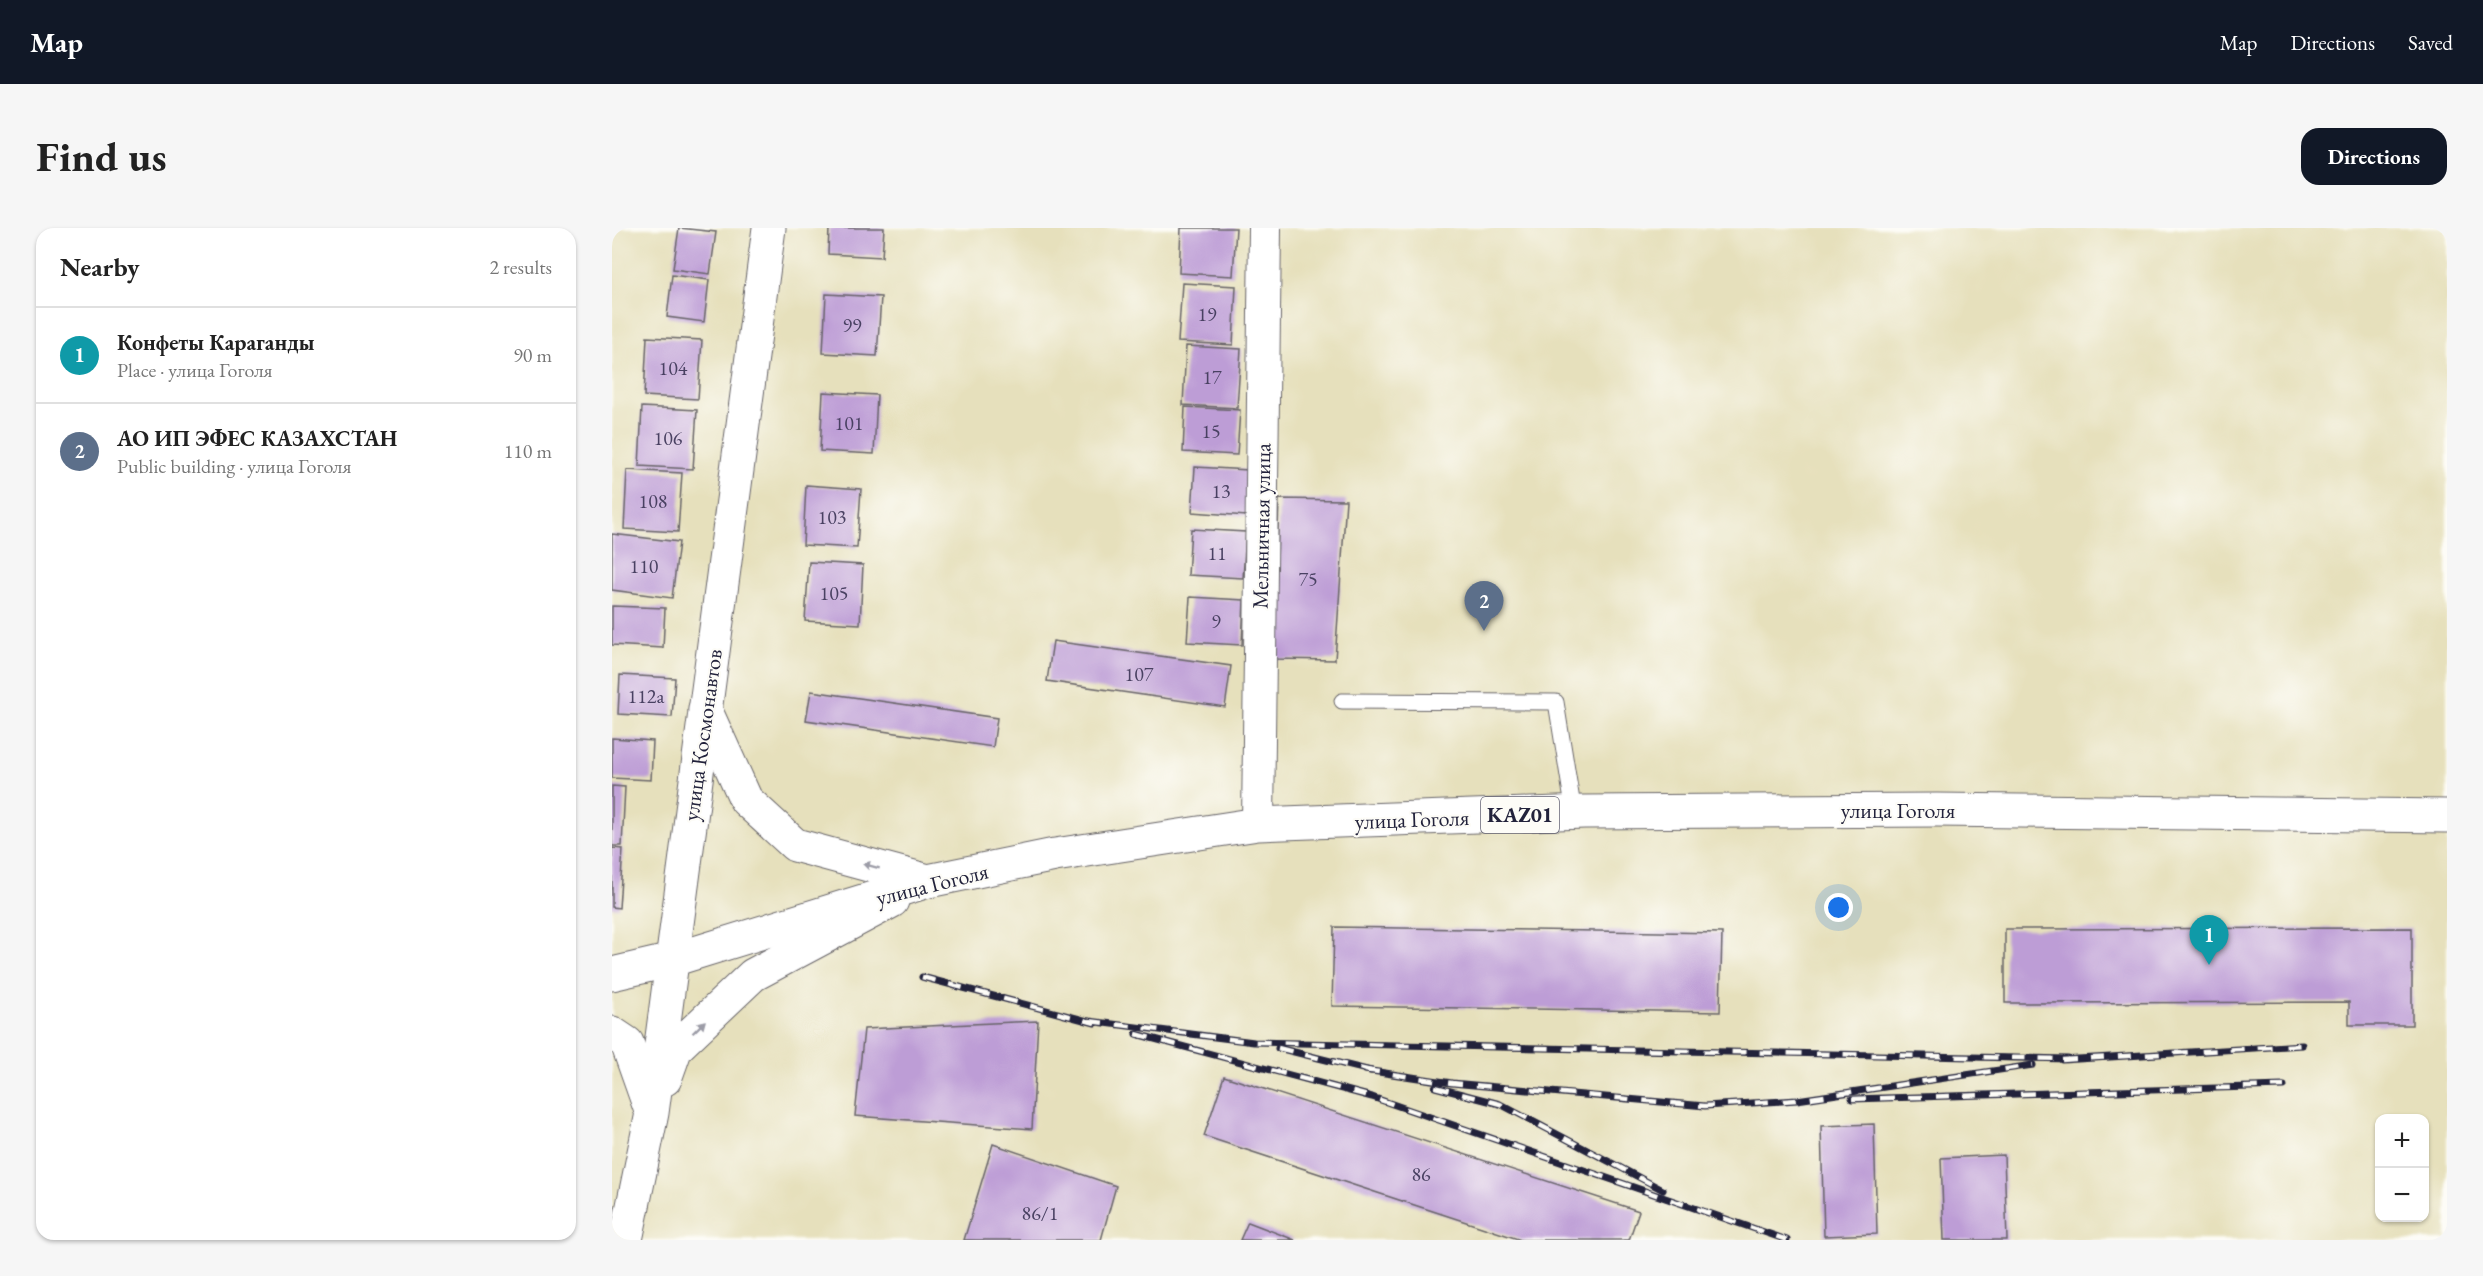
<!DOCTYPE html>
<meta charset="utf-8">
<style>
:root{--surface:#fff;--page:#f6f6f6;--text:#222;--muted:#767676;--line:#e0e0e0;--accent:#111827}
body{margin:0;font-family:"EB Garamond",serif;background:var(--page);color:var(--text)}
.controls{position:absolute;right:18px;bottom:18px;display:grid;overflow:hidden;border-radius:12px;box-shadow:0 2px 4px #0004}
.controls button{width:54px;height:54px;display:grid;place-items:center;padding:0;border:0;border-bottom:2px solid var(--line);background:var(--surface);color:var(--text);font:30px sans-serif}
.you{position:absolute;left:1227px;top:680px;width:21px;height:21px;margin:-15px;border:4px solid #fff;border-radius:50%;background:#1a73e8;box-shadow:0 0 0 9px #1a73e833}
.badge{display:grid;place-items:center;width:39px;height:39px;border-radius:50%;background:var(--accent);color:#fff;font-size:20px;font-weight:700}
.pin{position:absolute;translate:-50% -50px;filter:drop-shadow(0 2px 3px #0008)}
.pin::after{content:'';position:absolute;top:32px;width:21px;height:18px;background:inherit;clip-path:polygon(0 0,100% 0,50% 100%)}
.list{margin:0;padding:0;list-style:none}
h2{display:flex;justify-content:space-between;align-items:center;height:78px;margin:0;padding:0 24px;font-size:26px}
h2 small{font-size:20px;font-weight:400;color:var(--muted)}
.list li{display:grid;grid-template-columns:39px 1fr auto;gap:18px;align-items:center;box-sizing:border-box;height:96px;padding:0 24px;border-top:2px solid var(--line)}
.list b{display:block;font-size:22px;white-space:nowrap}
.list p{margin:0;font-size:20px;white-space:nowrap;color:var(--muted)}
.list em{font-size:20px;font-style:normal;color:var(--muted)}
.map{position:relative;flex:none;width:1835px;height:1012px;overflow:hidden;border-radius:18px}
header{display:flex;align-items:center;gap:36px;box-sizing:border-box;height:84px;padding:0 30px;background:var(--accent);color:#fff}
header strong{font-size:28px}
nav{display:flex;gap:33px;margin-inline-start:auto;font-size:21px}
.intro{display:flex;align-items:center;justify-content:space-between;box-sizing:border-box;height:144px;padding:0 36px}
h1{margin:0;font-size:42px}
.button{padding:15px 27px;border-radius:18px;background:var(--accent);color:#fff;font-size:21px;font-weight:700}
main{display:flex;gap:36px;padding:0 36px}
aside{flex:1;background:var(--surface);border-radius:18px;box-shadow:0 2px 4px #0004}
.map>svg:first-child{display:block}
.building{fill:#bd9dd6}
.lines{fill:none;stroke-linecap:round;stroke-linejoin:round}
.service-casing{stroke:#676468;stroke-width:17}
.minor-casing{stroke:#676468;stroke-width:34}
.tertiary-casing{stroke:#676468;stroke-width:35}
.trunk-casing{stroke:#676468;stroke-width:35}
.service{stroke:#fff;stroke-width:15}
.minor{stroke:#fff;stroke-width:32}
.tertiary{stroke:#fff;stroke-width:33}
.trunk{stroke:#fff;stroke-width:33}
.rail-casing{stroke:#22223b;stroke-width:7}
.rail{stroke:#fdfcf7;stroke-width:4.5;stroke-dasharray:14;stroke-linecap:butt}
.oneway{fill:#9c9ca7}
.labels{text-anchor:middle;stroke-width:4.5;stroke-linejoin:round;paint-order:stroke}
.number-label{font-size:20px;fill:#494162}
.shield{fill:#fdfcf7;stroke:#646373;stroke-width:1.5}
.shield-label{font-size:21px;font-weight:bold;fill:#22223b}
.street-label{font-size:22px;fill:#22223b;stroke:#fdfcf7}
</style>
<header>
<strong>Map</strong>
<nav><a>Map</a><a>Directions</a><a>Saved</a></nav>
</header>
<div class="intro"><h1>Find us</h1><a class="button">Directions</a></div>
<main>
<aside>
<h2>Nearby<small>2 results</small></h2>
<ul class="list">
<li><span class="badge" style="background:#0f9aa8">1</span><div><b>Конфеты Караганды</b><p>Place · улица Гоголя</p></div><em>90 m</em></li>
<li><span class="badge" style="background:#5c6f8a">2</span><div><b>АО ИП ЭФЕС КАЗАХСТАН</b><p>Public building · улица Гоголя</p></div><em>110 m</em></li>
</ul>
</aside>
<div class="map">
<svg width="1835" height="1012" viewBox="0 0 1835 1012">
<rect width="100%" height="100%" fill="#fdfcf7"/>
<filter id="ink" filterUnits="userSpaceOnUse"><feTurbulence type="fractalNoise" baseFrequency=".0167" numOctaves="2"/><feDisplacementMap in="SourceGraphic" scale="12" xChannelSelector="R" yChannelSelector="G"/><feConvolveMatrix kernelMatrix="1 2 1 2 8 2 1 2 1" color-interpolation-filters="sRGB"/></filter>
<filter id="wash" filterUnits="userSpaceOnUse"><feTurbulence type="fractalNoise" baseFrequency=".008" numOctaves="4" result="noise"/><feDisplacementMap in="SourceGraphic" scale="24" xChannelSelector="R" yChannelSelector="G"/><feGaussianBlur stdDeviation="1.35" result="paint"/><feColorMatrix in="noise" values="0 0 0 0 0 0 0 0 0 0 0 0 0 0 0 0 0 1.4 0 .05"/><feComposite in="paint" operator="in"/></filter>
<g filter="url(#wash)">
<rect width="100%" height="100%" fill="#e6e0bc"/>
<g id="blocks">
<g class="building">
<path d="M 67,0 L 104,4 L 98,46 L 61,41 Z"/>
<path d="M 217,0 L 272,0 L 270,29 L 216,26 Z"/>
<path d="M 569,0 L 624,0 L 621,48 L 567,45 Z"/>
<path d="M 60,47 L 97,52 L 92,94 L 55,89 Z"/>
<path d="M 570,55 L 624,58 L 621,117 L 566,114 Z"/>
<path d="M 214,66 L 269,69 L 265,128 L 211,125 Z"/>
<path d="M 35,109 L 90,112 L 86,171 L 32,168 Z"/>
<path d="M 574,118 L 629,121 L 625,180 L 571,177 Z"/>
<path d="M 211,164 L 265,167 L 262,226 L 208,223 Z"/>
<path d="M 30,179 L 85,182 L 81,241 L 27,238 Z"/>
<path d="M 573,179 L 628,182 L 625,227 L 571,224 Z"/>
<path d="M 583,239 L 637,242 L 635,288 L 580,284 Z"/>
<path d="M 15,242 L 70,245 L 66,304 L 12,301 Z"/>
<path d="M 194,257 L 249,261 L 245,320 L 191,317 Z"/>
<path d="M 667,271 L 734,272 L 723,432 L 662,431 Z"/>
<path d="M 579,301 L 634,304 L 631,350 L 576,347 Z"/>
<path d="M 0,306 L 67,314 L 60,370 L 0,362 Z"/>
<path d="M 197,334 L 251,337 L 248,396 L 193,393 Z"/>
<path d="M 578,369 L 632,372 L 630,417 L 575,414 Z"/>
<path d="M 0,378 L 53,380 L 51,420 L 0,417 Z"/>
<path d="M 441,413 L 619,438 L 613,479 L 435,453 Z"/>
<path d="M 8,447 L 63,450 L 60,489 L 6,486 Z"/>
<path d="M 199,463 L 385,490 L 381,519 L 194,492 Z"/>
<path d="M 0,510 L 41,513 L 39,552 L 0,550 Z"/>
<path d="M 0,558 L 13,559 L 10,618 L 0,618 Z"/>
<path d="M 0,620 L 11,621 L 7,680 L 0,679 Z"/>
<path d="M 722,699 L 1110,705 L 1108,784 L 720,778 Z"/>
<path d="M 1800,700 L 1800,797 L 1737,797 L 1737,774 L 1393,775 L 1393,701 Z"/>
<path d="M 426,793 L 420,901 L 243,888 L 252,801 Z"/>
<path d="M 612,848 L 1027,983 L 1017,1012 L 909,1012 L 592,908 Z"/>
<path d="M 1262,896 L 1265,1006 L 1212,1008 L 1209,898 Z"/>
<path d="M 381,916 L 504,958 L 489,1012 L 352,1012 Z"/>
<path d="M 1392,927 L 1395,1012 L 1332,1012 L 1329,930 Z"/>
<path d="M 636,994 L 683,1012 L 628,1012 Z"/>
</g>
</g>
</g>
<g filter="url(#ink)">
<use href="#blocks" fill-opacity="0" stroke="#676468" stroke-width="1.5"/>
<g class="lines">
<defs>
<path id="service" d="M 730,473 L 944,474 L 962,585"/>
<path id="minor" d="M 646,596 L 653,0"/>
<g id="tertiary">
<path d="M 93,481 L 134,572 L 183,617 L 316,653"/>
<path d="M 0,805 L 15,815 L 38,880"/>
<path d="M 53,851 L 64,820 L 141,747 L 280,673"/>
<path d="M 14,1012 L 40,885 L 157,0"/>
</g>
<path id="trunk" d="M 0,746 L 60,732 L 316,653 L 443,627 L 646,596 L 972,584 L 1325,582 L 1835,588"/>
</defs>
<use href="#service" class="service-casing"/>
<use href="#minor" class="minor-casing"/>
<use href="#tertiary" class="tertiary-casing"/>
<use href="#trunk" class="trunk-casing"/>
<use href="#service" class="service"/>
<use href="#minor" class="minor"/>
<use href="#tertiary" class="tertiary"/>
<use href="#trunk" class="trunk"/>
<defs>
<g id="rail">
<path d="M 310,749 L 483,795"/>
<path d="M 477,793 L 642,814 L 1456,831"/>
<path d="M 524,806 L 760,869 L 1175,1012"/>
<path d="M 666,820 L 759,843"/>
<path d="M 1450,832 L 1690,817"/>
<path d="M 753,842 L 840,855 L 1093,878 L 1185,872 L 1421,837"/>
<path d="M 823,859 L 888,876 L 1051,962"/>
<path d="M 1240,871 L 1672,858"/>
</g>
</defs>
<use href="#rail" class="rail-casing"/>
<use href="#rail" class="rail"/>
</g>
<defs><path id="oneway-solid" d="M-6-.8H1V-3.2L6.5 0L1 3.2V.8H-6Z" transform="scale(1.5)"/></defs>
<g class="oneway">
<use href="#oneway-solid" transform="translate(259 638) rotate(-165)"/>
<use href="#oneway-solid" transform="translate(87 799) rotate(-44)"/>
</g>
</g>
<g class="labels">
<g class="number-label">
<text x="595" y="93">19</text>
<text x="240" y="104">99</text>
<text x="61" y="147">104</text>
<text x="600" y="156">17</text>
<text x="237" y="202">101</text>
<text x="599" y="210">15</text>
<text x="56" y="217">106</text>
<text x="609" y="270">13</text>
<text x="41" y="280">108</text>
<text x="220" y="296">103</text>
<text x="605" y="332">11</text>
<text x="32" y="345">110</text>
<text x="696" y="358">75</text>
<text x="222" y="372">105</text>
<text x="604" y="400">9</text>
<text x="527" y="453">107</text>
<text x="34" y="475">112а</text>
<text x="809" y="953">86</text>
<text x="428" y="992">86/1</text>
</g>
<rect class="shield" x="869" y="569" width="78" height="36" rx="4.5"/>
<g class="shield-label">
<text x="908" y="594">KАZ01</text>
</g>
<g class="street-label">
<text transform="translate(649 298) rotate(-89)" y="8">Мельничная улица</text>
<text transform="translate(90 507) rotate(-82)" y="8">улица Космонавтов</text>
<text x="1286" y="590">улица Гоголя</text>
<text transform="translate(800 591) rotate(-2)" y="8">улица Гоголя</text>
<text transform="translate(320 656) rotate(-14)" y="8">улица Гоголя</text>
</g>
</g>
</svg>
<div class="controls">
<button>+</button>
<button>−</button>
</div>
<div class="you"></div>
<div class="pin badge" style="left:1597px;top:737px;background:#0f9aa8">1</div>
<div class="pin badge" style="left:872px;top:403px;background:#5c6f8a">2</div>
</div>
</main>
